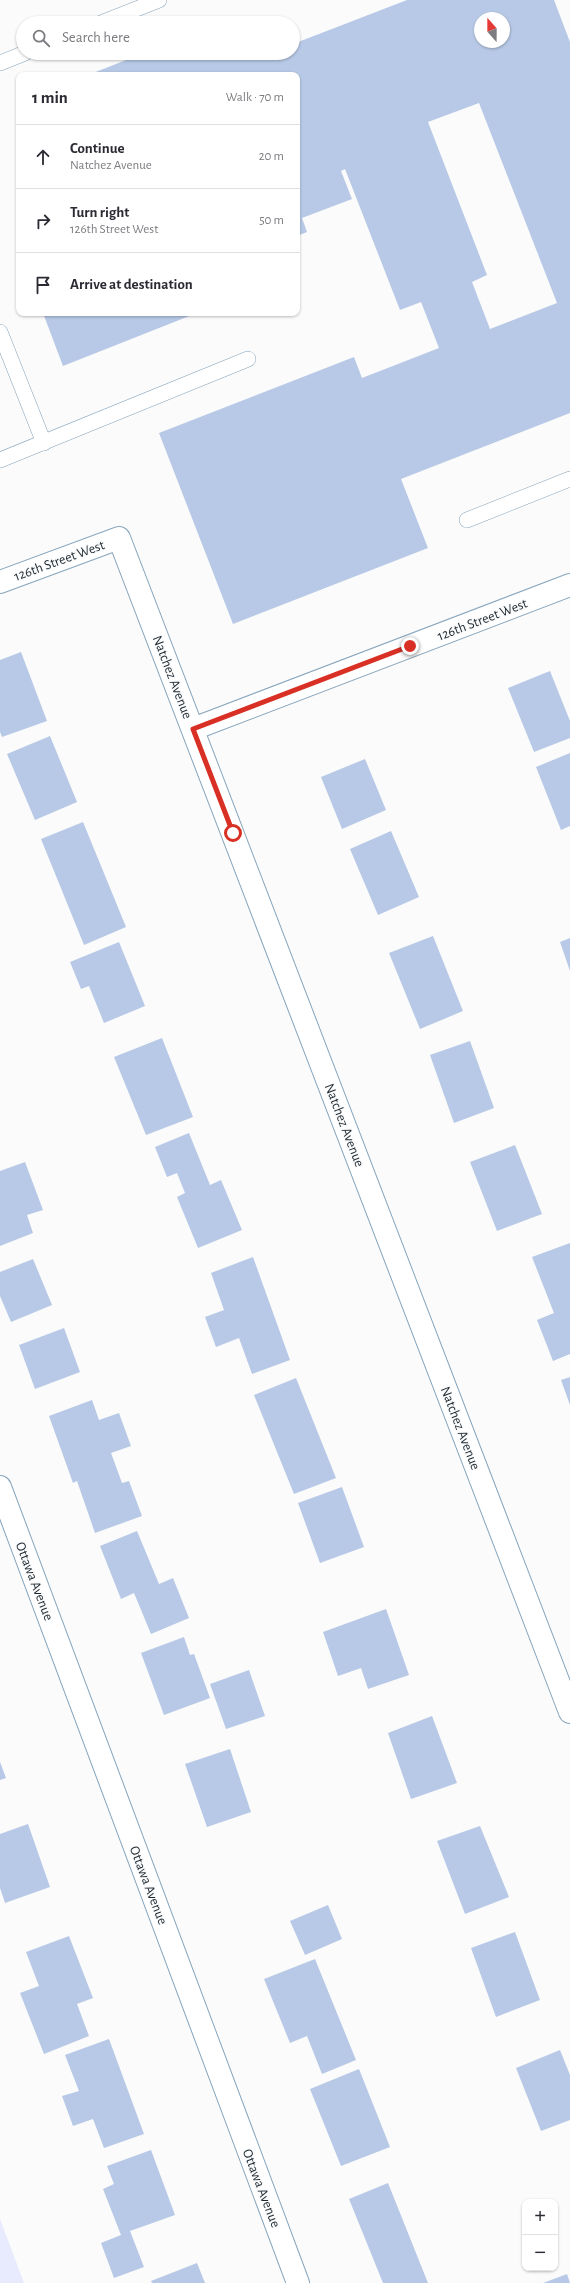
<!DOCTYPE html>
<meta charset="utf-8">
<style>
:root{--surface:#fff;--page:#f2f2f3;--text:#2b2b33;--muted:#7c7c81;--line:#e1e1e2}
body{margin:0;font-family:"Alegreya Sans",sans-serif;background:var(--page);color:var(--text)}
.controls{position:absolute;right:12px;bottom:12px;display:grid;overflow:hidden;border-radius:8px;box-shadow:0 1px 3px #0004}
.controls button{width:36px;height:36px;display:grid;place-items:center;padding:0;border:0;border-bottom:1px solid var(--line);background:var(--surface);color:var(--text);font:20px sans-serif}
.compass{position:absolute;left:474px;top:12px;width:36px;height:36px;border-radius:50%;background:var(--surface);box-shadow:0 1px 3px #0004;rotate:339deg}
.stop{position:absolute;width:12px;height:12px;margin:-9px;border:3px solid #d93025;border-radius:50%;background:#fff}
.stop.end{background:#d93025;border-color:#fff;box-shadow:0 1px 4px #0008}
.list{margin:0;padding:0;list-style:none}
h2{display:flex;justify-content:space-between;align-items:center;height:52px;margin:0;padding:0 16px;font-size:17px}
h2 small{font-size:13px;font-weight:400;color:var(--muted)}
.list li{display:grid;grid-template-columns:26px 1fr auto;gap:12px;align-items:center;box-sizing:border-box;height:64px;padding:0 16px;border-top:1px solid var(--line)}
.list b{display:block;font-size:15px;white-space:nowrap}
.list p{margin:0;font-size:13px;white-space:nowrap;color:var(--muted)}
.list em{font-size:13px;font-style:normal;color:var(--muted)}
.icon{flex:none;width:22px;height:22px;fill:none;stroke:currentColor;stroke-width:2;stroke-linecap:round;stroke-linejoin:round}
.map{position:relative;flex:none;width:570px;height:2283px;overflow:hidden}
.search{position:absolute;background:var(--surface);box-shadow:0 1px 3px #0004;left:16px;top:16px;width:284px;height:44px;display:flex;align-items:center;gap:10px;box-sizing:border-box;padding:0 14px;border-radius:22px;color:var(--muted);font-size:15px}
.panel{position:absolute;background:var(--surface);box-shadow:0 1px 3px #0004;left:16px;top:72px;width:284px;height:244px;border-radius:8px}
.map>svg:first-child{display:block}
.green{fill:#e8ebfe}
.building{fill:#b7c9e6;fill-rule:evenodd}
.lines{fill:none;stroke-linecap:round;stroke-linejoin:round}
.lane-casing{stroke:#87a5bc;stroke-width:16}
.street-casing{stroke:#87a5bc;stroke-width:24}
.lane{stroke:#fff;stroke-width:15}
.street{stroke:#fff;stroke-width:22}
.route{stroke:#d93025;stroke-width:5}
.labels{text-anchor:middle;stroke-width:3;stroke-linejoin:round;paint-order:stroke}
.street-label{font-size:14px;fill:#1c2831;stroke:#fbfbfb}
</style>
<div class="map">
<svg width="570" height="2283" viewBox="0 0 570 2283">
<rect width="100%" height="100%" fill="#fbfbfb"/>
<path class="green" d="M 0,2219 L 24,2283 L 0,2283 Z"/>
<g class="building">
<path d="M 407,0 L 554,0 L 570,42 L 570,413 L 401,479 L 428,548 L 233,624 L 159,433 L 354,357 L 362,378 L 439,348 L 421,302 L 400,310 L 345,169 L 341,171 L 352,199 L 302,218 L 307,232 L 297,236 L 297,75 L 88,75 L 144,53 L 293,53 L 293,44 ZM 480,18 L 504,18 L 504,42 L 480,42 ZM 479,103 L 557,303 L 490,329 L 472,282 L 487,275 L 428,122 Z"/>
<path d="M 43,313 L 197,313 L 63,366 Z"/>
<path d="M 21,652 L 47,721 L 2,737 L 0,732 L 0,660 Z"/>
<path d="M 550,671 L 570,721 L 570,738 L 534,752 L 508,688 Z"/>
<path d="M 50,736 L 77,802 L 35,820 L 7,754 Z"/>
<path d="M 570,753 L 570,826 L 561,830 L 536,767 Z"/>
<path d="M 365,759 L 386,810 L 342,829 L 321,777 Z"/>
<path d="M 83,822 L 126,927 L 84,945 L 41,839 Z"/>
<path d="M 391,831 L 419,897 L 378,915 L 350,849 Z"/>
<path d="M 433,936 L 463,1011 L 420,1029 L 389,953 Z"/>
<path d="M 570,938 L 570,971 L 560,942 Z"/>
<path d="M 119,942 L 145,1006 L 104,1023 L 89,986 L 81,989 L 70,962 Z"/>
<path d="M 162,1038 L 193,1117 L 146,1135 L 114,1057 Z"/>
<path d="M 470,1041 L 494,1108 L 454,1123 L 430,1055 Z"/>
<path d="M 189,1133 L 210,1185 L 221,1180 L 242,1230 L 198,1248 L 177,1197 L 185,1193 L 177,1173 L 167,1177 L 155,1147 Z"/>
<path d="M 515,1145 L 542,1214 L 497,1231 L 470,1162 Z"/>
<path d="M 25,1162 L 43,1210 L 27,1215 L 33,1233 L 0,1246 L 0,1171 Z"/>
<path d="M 570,1243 L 570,1354 L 553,1361 L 537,1320 L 554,1313 L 532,1257 Z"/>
<path d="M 253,1257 L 290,1360 L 252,1374 L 239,1338 L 216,1347 L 205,1317 L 224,1310 L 211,1273 Z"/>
<path d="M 33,1259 L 52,1305 L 11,1322 L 0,1296 L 0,1272 Z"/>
<path d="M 64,1328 L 80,1372 L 35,1389 L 19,1345 Z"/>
<path d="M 570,1377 L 570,1405 L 561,1380 Z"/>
<path d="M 296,1378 L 336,1478 L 294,1494 L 254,1395 Z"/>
<path d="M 92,1400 L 99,1420 L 119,1413 L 131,1446 L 111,1453 L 122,1483 L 129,1481 L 142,1516 L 95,1533 L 77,1481 L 73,1483 L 49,1416 Z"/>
<path d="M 342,1487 L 364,1547 L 320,1563 L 298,1503 Z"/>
<path d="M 137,1531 L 159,1584 L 173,1578 L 189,1618 L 151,1634 L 134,1593 L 121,1599 L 100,1546 Z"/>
<path d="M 386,1609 L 409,1675 L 368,1689 L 361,1668 L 338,1676 L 323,1632 Z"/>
<path d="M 184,1637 L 190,1655 L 194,1654 L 210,1698 L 164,1715 L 141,1653 Z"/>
<path d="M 249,1670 L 265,1716 L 226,1729 L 210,1684 Z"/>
<path d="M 432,1716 L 457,1783 L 411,1799 L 388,1733 Z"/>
<path d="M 230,1749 L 251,1812 L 207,1827 L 185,1764 Z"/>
<path d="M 0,1762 L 6,1778 L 0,1780 Z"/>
<path d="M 28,1824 L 50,1887 L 5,1903 L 0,1888 L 0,1834 Z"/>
<path d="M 480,1826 L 509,1897 L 465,1914 L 437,1841 Z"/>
<path d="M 328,1905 L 342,1939 L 305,1955 L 290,1921 Z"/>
<path d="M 515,1932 L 540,2000 L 496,2017 L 471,1948 Z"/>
<path d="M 69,1936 L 93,1998 L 77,2004 L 89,2036 L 44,2054 L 20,1993 L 39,1986 L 26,1952 Z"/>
<path d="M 315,1959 L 356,2060 L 322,2074 L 307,2036 L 290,2043 L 264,1979 Z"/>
<path d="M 109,2039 L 144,2134 L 104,2148 L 93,2119 L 73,2126 L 62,2096 L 79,2091 L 65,2055 Z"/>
<path d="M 560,2050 L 570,2075 L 570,2120 L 541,2131 L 516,2068 Z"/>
<path d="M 359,2069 L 390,2147 L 341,2166 L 310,2089 Z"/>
<path d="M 151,2150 L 175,2215 L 130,2231 L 144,2267 L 114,2278 L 101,2243 L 121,2235 L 103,2189 L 114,2184 L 107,2166 Z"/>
<path d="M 388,2183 L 428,2283 L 383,2283 L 349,2199 Z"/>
<path d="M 197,2263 L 205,2283 L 152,2283 L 151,2281 Z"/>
<path d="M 567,2274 L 570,2283 L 543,2283 Z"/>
</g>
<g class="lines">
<defs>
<g id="lane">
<path d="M 101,23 L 159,0"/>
<path d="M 0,63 L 25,53"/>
<path d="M 0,332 L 44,443"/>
<path d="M 0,460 L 248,359"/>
<path d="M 467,520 L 570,479"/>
</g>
<g id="street">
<path d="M 0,582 L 119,538 L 570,1712"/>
<path d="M 193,729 L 570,585"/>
<path d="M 0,1487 L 298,2283"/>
</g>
</defs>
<use href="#lane" class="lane-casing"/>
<use href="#street" class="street-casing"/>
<use href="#lane" class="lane"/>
<use href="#street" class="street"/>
</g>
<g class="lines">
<path class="route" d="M 233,833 L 193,729 L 410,646"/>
</g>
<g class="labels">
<g class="street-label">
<text transform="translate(59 560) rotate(-20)" y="5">126th Street West</text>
<text transform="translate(482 619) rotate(-21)" y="5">126th Street West</text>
<text transform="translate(173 677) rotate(69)" y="5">Natchez Avenue</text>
<text transform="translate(345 1125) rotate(69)" y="5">Natchez Avenue</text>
<text transform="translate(461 1428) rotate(69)" y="5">Natchez Avenue</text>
<text transform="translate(35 1581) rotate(69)" y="5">Ottawa Avenue</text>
<text transform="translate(149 1885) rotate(69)" y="5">Ottawa Avenue</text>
<text transform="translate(262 2188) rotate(69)" y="5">Ottawa Avenue</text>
</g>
</g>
</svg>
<div class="controls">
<button>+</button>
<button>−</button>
</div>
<svg class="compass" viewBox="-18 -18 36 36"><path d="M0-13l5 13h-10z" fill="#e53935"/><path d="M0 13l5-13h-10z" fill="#7c7c81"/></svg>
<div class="stop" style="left:233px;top:833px"></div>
<div class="stop end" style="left:410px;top:646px"></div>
<div class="search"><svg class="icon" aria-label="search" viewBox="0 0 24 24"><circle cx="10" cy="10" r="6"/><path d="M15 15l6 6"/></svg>Search here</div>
<section class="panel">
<h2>1 min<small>Walk · 70 m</small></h2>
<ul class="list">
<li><svg class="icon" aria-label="ahead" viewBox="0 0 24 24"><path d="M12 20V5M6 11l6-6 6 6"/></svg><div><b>Continue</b><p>Natchez Avenue</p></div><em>20 m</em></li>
<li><svg class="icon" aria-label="right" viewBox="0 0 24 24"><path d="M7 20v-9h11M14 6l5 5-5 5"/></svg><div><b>Turn right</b><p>126th Street West</p></div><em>50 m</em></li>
<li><svg class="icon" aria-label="arrive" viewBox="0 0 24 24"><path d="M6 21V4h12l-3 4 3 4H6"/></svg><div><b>Arrive at destination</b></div></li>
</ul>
</section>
</div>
